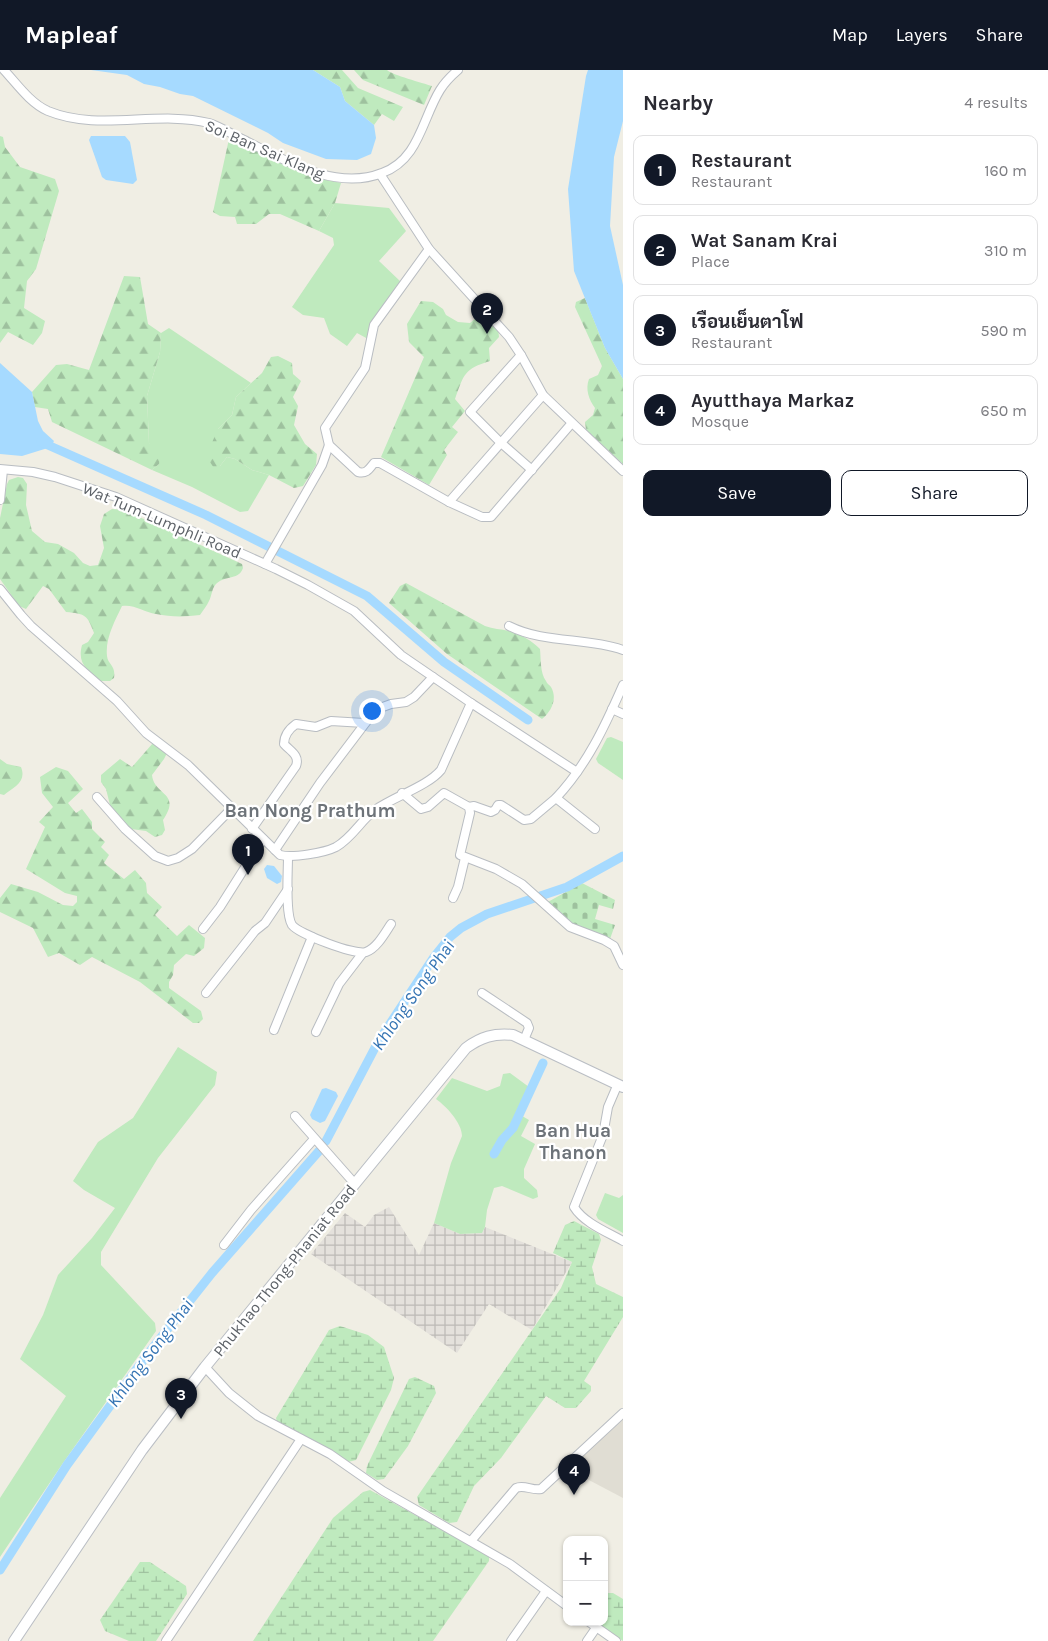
<!DOCTYPE html>
<meta charset="utf-8">
<style>
:root{--surface:#fff;--page:#f2f2f3;--text:#2b2b33;--muted:#7c7c81;--line:#e1e1e2;--accent:#111827}
body{margin:0;font-family:Karla,Sarabun,sans-serif;background:var(--page);color:var(--text)}
.controls{position:absolute;right:15px;bottom:15px;display:grid;overflow:hidden;border-radius:10px;box-shadow:0 1px 4px #0004}
.controls button{width:45px;height:45px;display:grid;place-items:center;padding:0;border:0;border-bottom:1px solid var(--line);background:var(--surface);color:var(--text);font:25px sans-serif}
.you{position:absolute;left:371px;top:640px;width:18px;height:18px;margin:-12px;border:4px solid #fff;border-radius:50%;background:#1a73e8;box-shadow:0 0 0 8px #1a73e833}
.badge{display:grid;place-items:center;width:32px;height:32px;border-radius:50%;background:var(--accent);color:#fff;font-size:16px;font-weight:700}
.pin{position:absolute;translate:-50% -41px;filter:drop-shadow(0 1px 2px #0008)}
.pin::after{content:'';position:absolute;top:26px;width:18px;height:15px;background:inherit;clip-path:polygon(0 0,100% 0,50% 100%)}
.list{margin:0;padding:0;list-style:none}
h2{display:flex;justify-content:space-between;align-items:center;height:65px;margin:0;padding:0 20px;font-size:21px}
h2 small{font-size:16px;font-weight:400;color:var(--muted)}
.list li{display:grid;grid-template-columns:32px 1fr auto;gap:15px;align-items:center;box-sizing:border-box;height:70px;margin:0 10px 10px;padding:0 10px;border:1px solid var(--line);border-radius:10px}
.list b{display:block;font-size:19px;white-space:nowrap}
.list p{margin:0;font-size:16px;white-space:nowrap;color:var(--muted)}
.list em{font-size:16px;font-style:normal;color:var(--muted)}
.actions{display:flex;gap:10px;padding:15px 20px}
.actions a{flex:1;padding:11px 0;border:1px solid var(--accent);border-radius:10px;text-align:center;font-size:18px;color:var(--accent)}
.actions .main{background:var(--accent);color:#fff}
.map{position:relative;flex:none;width:623px;height:1571px;overflow:hidden}
header{display:flex;align-items:center;gap:30px;box-sizing:border-box;height:70px;padding:0 25px;background:var(--accent);color:#fff}
header strong{font-size:24px}
nav{display:flex;gap:28px;margin-inline-start:auto;font-size:18px}
main{display:flex}
aside{flex:1;background:var(--surface)}
.map>svg:first-child{display:block}
.industrial{fill:url(#industrial-grid)}
.education{fill:#e0ddd3}
.green{fill:#bfeabe}
.forest{fill:url(#forest-firs)}
.wetland{fill:url(#wetland-marsh)}
.cemetery{fill:url(#cemetery-stones)}
.water{fill:#a6daff}
.lines{fill:none;stroke-linecap:round;stroke-linejoin:round}
.canal{stroke:#a6daff;stroke-width:9}
.street-casing{stroke:#b9bdc2;stroke-width:10}
.secondary-casing{stroke:#babec4;stroke-width:12}
.street{stroke:#fff;stroke-width:8}
.secondary{stroke:#fff;stroke-width:10}
.labels{text-anchor:middle;stroke-width:4.5;stroke-linejoin:round;paint-order:stroke}
.street-label{font-size:16px;fill:#5c6167;stroke:#fff}
.water-label{font-size:18px;font-style:italic;fill:#3574b3;stroke:#fff}
.quarter-label{font-size:19px;font-weight:bold;fill:#6d7379;stroke:#fff}
</style>
<header>
<strong>Mapleaf</strong>
<nav><a>Map</a><a>Layers</a><a>Share</a></nav>
</header>
<main>
<div class="map">
<svg width="623" height="1571" viewBox="0 0 623 1571">
<defs>
<pattern id="industrial-grid" width="8" height="8" patternUnits="userSpaceOnUse" patternTransform="scale(1.25)"><rect width="8" height="8" fill="#e4e1dc"/><path d="M0 4h8M4 0v8" fill="none" stroke="#bcbab6"/></pattern>
<pattern id="forest-firs" width="22" height="20" patternUnits="userSpaceOnUse" patternTransform="scale(1.25)"><rect width="22" height="20" fill="#bfeabe"/><path d="M5 1l3.5 6h-7zM16 11l3.5 6h-7z" fill="#9ec19e"/></pattern>
<pattern id="wetland-marsh" width="20" height="14" patternUnits="userSpaceOnUse" patternTransform="scale(1.25)"><rect width="20" height="14" fill="#bfeabe"/><path d="M1 5h8M5 5V1M11 12h8M15 12V8" fill="none" stroke="#9ec19e"/></pattern>
<pattern id="cemetery-stones" width="16" height="16" patternUnits="userSpaceOnUse" patternTransform="scale(1.25)"><rect width="16" height="16" fill="#bfeabe"/><path d="M2 7V4a2 2 0 0 1 4 0v3zM10 15v-3a2 2 0 0 1 4 0v3z" fill="#9ec19e"/></pattern>
</defs>
<rect width="100%" height="100%" fill="#f0eee4"/>
<path class="industrial" d="M 389,1137 L 419,1185 L 434,1153 L 460,1164 L 482,1163 L 485,1157 L 572,1192 L 532,1260 L 489,1234 L 457,1283 L 311,1184 L 345,1143 L 365,1157 L 374,1145 Z"/>
<path class="education" d="M 623,1347 L 623,1428 L 568,1399 Z"/>
<g class="green">
<path d="M 335,133 L 389,138 L 406,161 L 379,191 L 401,212 L 368,269 L 357,263 L 347,276 L 330,264 L 324,248 L 303,245 L 292,237 L 334,175 L 333,168 L 319,161 Z"/>
<path d="M 169,258 L 251,313 L 236,327 L 232,345 L 218,359 L 220,396 L 227,387 L 235,389 L 252,400 L 269,405 L 248,441 L 240,442 L 192,417 L 152,400 L 159,394 L 149,373 L 147,326 L 160,282 L 161,263 Z"/>
<path d="M 611,667 L 623,672 L 623,710 L 598,693 L 596,689 L 607,668 Z"/>
<path d="M 178,977 L 217,1002 L 215,1015 L 158,1088 L 101,1182 L 101,1195 L 155,1253 L 156,1261 L 63,1393 L 0,1487 L 0,1428 L 66,1326 L 20,1289 L 43,1245 L 58,1205 L 92,1168 L 115,1138 L 84,1120 L 73,1111 L 98,1072 L 133,1048 Z"/>
<path d="M 510,1003 L 529,1017 L 517,1043 L 529,1050 L 521,1066 L 535,1074 L 524,1099 L 524,1108 L 537,1120 L 538,1127 L 533,1129 L 502,1116 L 494,1118 L 487,1140 L 485,1157 L 482,1163 L 460,1164 L 434,1153 L 451,1093 L 462,1066 C 462,1053 446,1036 436,1029 L 452,1008 L 487,1021 L 500,1016 L 503,1004 Z"/>
<path d="M 605,1123 L 619,1128 L 623,1125 L 623,1163 L 598,1149 L 596,1145 Z"/>
</g>
<g class="forest">
<path d="M 313,0 L 342,0 L 358,18 L 403,37 L 394,51 L 382,44 L 374,55 L 345,31 L 340,17 Z"/>
<path d="M 354,0 L 387,0 C 392,5 423,13 432,16 L 424,35 L 363,10 Z"/>
<path d="M 0,66 L 3,67 L 5,77 L 20,97 L 55,109 L 59,121 L 36,199 L 27,211 L 24,238 L 45,251 L 42,263 L 33,275 L 8,262 L 0,273 Z"/>
<path d="M 229,69 L 324,109 L 341,113 L 335,133 L 319,161 L 280,144 L 269,144 L 256,154 L 237,154 L 235,147 L 220,146 L 213,142 Z"/>
<path d="M 124,206 L 140,207 L 148,254 L 161,263 L 160,282 L 147,326 L 149,373 L 161,382 L 159,394 L 152,400 L 52,352 L 48,339 L 35,337 L 32,322 L 56,295 L 67,294 L 89,300 Z"/>
<path d="M 585,228 L 605,278 L 623,309 L 623,394 L 586,360 L 585,352 L 593,345 L 595,338 C 589,330 585,319 589,309 L 598,305 L 602,296 L 575,237 L 576,232 Z"/>
<path d="M 421,231 L 433,232 L 443,239 L 446,245 L 458,252 L 470,253 L 482,243 L 498,258 L 499,267 L 489,278 L 490,291 C 464,299 464,304 455,329 L 465,341 L 452,357 L 458,362 L 444,380 L 447,385 L 429,415 L 381,387 L 424,287 L 409,272 L 407,254 Z"/>
<path d="M 278,286 L 292,293 L 293,304 L 301,311 L 293,327 L 298,336 L 294,355 L 305,374 L 317,384 L 316,395 L 303,416 L 294,418 L 269,405 L 252,400 L 235,389 L 227,387 L 220,396 L 214,398 L 206,386 L 218,359 L 232,345 L 236,327 L 262,303 L 271,287 Z"/>
<path d="M 18,407 L 23,408 L 27,414 L 26,435 L 32,461 L 45,472 L 58,474 L 74,483 L 83,493 L 90,496 L 98,495 L 104,478 L 100,456 L 104,444 L 112,439 L 124,440 L 242,494 L 243,498 C 239,510 227,505 217,513 C 212,517 212,525 209,531 C 207,536 203,540 200,545 C 185,547 170,547 156,544 C 144,542 134,534 122,536 C 115,551 105,568 107,586 C 108,595 116,595 114,608 L 110,611 L 100,611 C 87,599 77,594 82,575 L 88,572 L 94,563 C 87,544 85,544 66,542 L 49,519 L 43,516 L 26,539 L 19,536 L 0,509 L 0,448 L 7,414 L 9,410 Z"/>
<path d="M 406,513 L 485,556 C 493,559 501,559 509,561 C 521,564 532,571 540,579 C 541,589 540,603 546,611 C 547,614 550,615 551,617 C 558,629 551,642 542,649 L 447,584 L 389,533 L 400,516 Z"/>
<path d="M 153,673 L 167,683 L 164,689 L 152,705 C 154,726 182,722 163,750 L 165,760 L 162,765 L 155,767 L 146,761 L 131,759 L 122,751 L 110,735 L 106,719 L 101,712 L 101,705 L 120,689 L 132,697 Z"/>
<path d="M 0,689 L 7,694 L 21,697 C 27,712 14,717 4,725 L 0,724 Z"/>
<path d="M 56,697 L 68,701 L 83,719 L 68,733 L 76,743 L 82,739 L 92,752 L 92,759 L 105,772 L 101,777 L 109,785 L 104,793 L 124,809 L 135,800 L 146,813 L 147,823 L 162,837 L 155,845 L 177,866 L 189,855 L 205,868 L 204,878 L 194,886 L 186,884 L 174,895 L 173,905 L 169,912 L 169,918 L 201,941 L 203,949 L 199,953 L 193,953 L 140,912 L 92,887 L 80,895 L 59,883 L 48,887 L 33,858 L 0,842 L 0,828 L 11,814 L 38,822 L 63,835 L 73,836 L 77,832 L 77,826 L 65,823 L 26,799 L 45,757 L 39,752 L 53,737 L 42,723 L 40,707 Z"/>
</g>
<g class="wetland">
<path d="M 574,1151 L 599,1164 L 601,1170 L 592,1197 L 596,1214 L 623,1227 L 623,1247 L 584,1311 L 591,1316 L 591,1321 L 576,1338 L 565,1338 L 546,1326 L 501,1388 L 474,1416 L 457,1452 L 449,1453 L 419,1435 L 417,1427 L 561,1218 L 572,1192 L 553,1183 L 565,1155 Z"/>
<path d="M 340,1256 L 368,1265 L 384,1277 L 394,1308 L 391,1320 L 356,1390 L 348,1392 L 330,1380 L 277,1352 L 276,1348 L 329,1260 Z"/>
<path d="M 415,1307 L 434,1316 L 436,1323 L 408,1376 L 384,1409 L 377,1410 L 366,1403 L 367,1396 L 409,1309 Z"/>
<path d="M 370,1420 L 489,1486 L 489,1491 L 433,1571 L 253,1571 L 333,1448 L 363,1422 Z"/>
<path d="M 140,1492 L 150,1492 L 186,1516 L 187,1524 L 156,1571 L 129,1571 L 105,1561 L 100,1550 Z"/>
<path d="M 606,1523 L 613,1523 L 623,1529 L 623,1571 L 596,1552 L 604,1552 L 604,1525 Z"/>
</g>
<path class="cemetery" d="M 582,813 L 615,830 L 613,839 L 599,835 L 595,849 L 615,855 L 610,869 L 571,855 L 546,833 Z"/>
<g class="water">
<path d="M 91,0 L 313,0 L 340,17 L 345,31 L 374,55 L 376,68 L 371,84 L 357,90 L 326,89 L 283,73 L 268,63 L 193,26 L 180,24 L 160,17 L 144,14 L 127,5 Z"/>
<path d="M 588,0 L 623,0 L 623,51 L 614,87 L 610,156 L 623,215 L 623,309 L 605,278 L 574,201 L 568,119 L 586,6 Z"/>
<path d="M 91,66 L 125,66 L 130,72 L 137,110 L 133,114 L 106,110 L 102,107 L 89,70 Z"/>
<path d="M 0,293 L 32,322 L 38,351 L 43,361 L 54,371 L 51,377 L 22,386 L 0,384 Z"/>
<path d="M 267,795 L 274,796 L 282,806 L 281,812 L 277,814 L 267,808 L 264,799 Z"/>
<path d="M 326,1018 L 336,1022 L 338,1026 L 325,1051 L 320,1053 L 312,1049 L 310,1045 L 322,1019 Z"/>
</g>
<g class="lines">
<g class="canal">
<path d="M 41,372 L 206,445 L 367,526 L 444,592 L 528,650"/>
<path d="M 326,1071 L 378,972 L 434,887 L 450,867 L 461,858 L 487,844 L 567,817 L 623,786"/>
<path d="M 494,1084 L 502,1070 L 513,1058 L 543,993"/>
<path d="M 0,1500 L 67,1395 L 147,1285 L 212,1203 L 319,1081"/>
</g>
<defs>
<g id="street">
<path d="M 4,0 C 17,14 30,33 48,41 C 99,62 156,40 209,53 C 219,56 230,63 240,68 C 281,88 334,122 382,103 C 419,90 422,49 440,20 C 445,12 451,6 458,0"/>
<path d="M 380,104 L 429,179 L 509,267 L 521,285 L 543,325 L 623,401"/>
<path d="M 429,179 L 374,255 L 365,298 L 325,358 L 329,375 L 358,402 C 367,404 369,399 374,393 L 380,393 L 449,432 L 482,447 L 491,447 L 571,354"/>
<path d="M 521,285 L 470,342 L 500,372 L 532,400"/>
<path d="M 0,399 L 33,402 L 55,407 L 116,427 L 276,499 L 308,515 L 354,541 L 401,585 L 471,633 L 577,702"/>
<path d="M 0,430 L 3,400"/>
<path d="M 449,432 L 543,325"/>
<path d="M 265,494 L 322,395 L 329,375"/>
<path d="M 0,519 L 21,545 L 31,556 L 117,631 L 146,663 L 188,695 L 280,785 C 293,788 324,783 336,777 C 353,767 361,750 375,740 C 393,727 428,716 441,700 L 471,633"/>
<path d="M 509,556 C 545,574 586,567 623,580"/>
<path d="M 612,639 L 623,644"/>
<path d="M 402,723 L 421,739 L 428,737 L 444,723 L 469,737 L 470,743 L 460,785 L 496,799 L 522,814 L 570,857 L 604,870 L 614,876 L 623,895"/>
<path d="M 97,727 L 125,759 L 155,786 L 168,791 L 178,788 L 192,779 L 231,739"/>
<path d="M 469,737 L 474,736 L 491,742 L 495,740 L 498,735 L 501,735 L 524,750 L 531,749 L 556,728"/>
<path d="M 252,759 L 296,696 C 300,685 290,681 284,674 C 284,665 289,659 296,654 L 316,657 L 331,651 L 364,653"/>
<path d="M 595,759 L 556,728 C 587,695 605,656 623,615"/>
<path d="M 275,780 L 320,713 L 370,647 L 380,638 L 391,634 L 406,632 L 414,627 L 433,607"/>
<path d="M 288,787 C 288,802 285,844 292,855 C 299,864 356,886 366,882 C 377,878 385,863 391,854"/>
<path d="M 453,828 L 458,817 L 465,788"/>
<path d="M 203,859 L 220,837 L 263,769"/>
<path d="M 206,923 L 255,861 L 265,853 L 288,819"/>
<path d="M 482,923 L 527,953 L 529,958 L 524,970"/>
<path d="M 274,960 L 312,867"/>
<path d="M 316,962 L 339,914 L 362,884"/>
<path d="M 617,1016 L 608,1037 L 603,1065 L 574,1137 C 584,1153 607,1162 623,1171"/>
<path d="M 295,1046 L 355,1114"/>
<path d="M 224,1175 L 251,1140 L 314,1069"/>
<path d="M 205,1297 L 229,1323 L 258,1346 L 330,1384 L 383,1421 L 510,1494 L 567,1536"/>
<path d="M 471,1471 L 516,1418 C 524,1414 532,1421 541,1419 L 623,1343"/>
<path d="M 589,1552 L 616,1571"/>
<path d="M 166,1571 L 301,1369"/>
<path d="M 511,1571 L 546,1521"/>
<path d="M 587,1571 L 596,1558"/>
</g>
<path id="secondary" d="M 14,1571 L 142,1380 L 205,1297 L 466,978 C 481,967 494,963 513,965 L 623,1017"/>
</defs>
<use href="#street" class="street-casing"/>
<use href="#secondary" class="secondary-casing"/>
<use href="#street" class="street"/>
<use href="#secondary" class="secondary"/>
</g>
<g class="labels">
<g class="street-label">
<text transform="translate(265 79) rotate(23)" y="6">Soi Ban Sai Klang</text>
<text transform="translate(162 450) rotate(23)" y="6">Wat Tum-Lumphli Road</text>
<text transform="translate(284 1200) rotate(-51)" y="6">Phukhao Thong-Phaniat Road</text>
</g>
<g class="water-label">
<text transform="translate(413 925) rotate(-55)" y="6">Khlong Song Phai</text>
<text transform="translate(150 1283) rotate(-53)" y="6">Khlong Song Phai</text>
</g>
<g class="quarter-label">
<text x="310" y="747">Ban Nong Prathum</text>
<text x="573" y="1067">Ban Hua<tspan x="573" dy="22">Thanon</tspan></text>
</g>
</g>
</svg>
<div class="controls">
<button>+</button>
<button>−</button>
</div>
<div class="you"></div>
<div class="pin badge" style="left:248px;top:805px">1</div>
<div class="pin badge" style="left:487px;top:264px">2</div>
<div class="pin badge" style="left:181px;top:1349px">3</div>
<div class="pin badge" style="left:574px;top:1425px">4</div>
</div>
<aside>
<h2>Nearby<small>4 results</small></h2>
<ul class="list">
<li><span class="badge">1</span><div><b>Restaurant</b><p>Restaurant</p></div><em>160 m</em></li>
<li><span class="badge">2</span><div><b>Wat Sanam Krai</b><p>Place</p></div><em>310 m</em></li>
<li><span class="badge">3</span><div><b>เรือนเย็นตาโฟ</b><p>Restaurant</p></div><em>590 m</em></li>
<li><span class="badge">4</span><div><b>Ayutthaya Markaz</b><p>Mosque</p></div><em>650 m</em></li>
</ul>
<div class="actions"><a class="main">Save</a><a>Share</a></div>
</aside>
</main>
